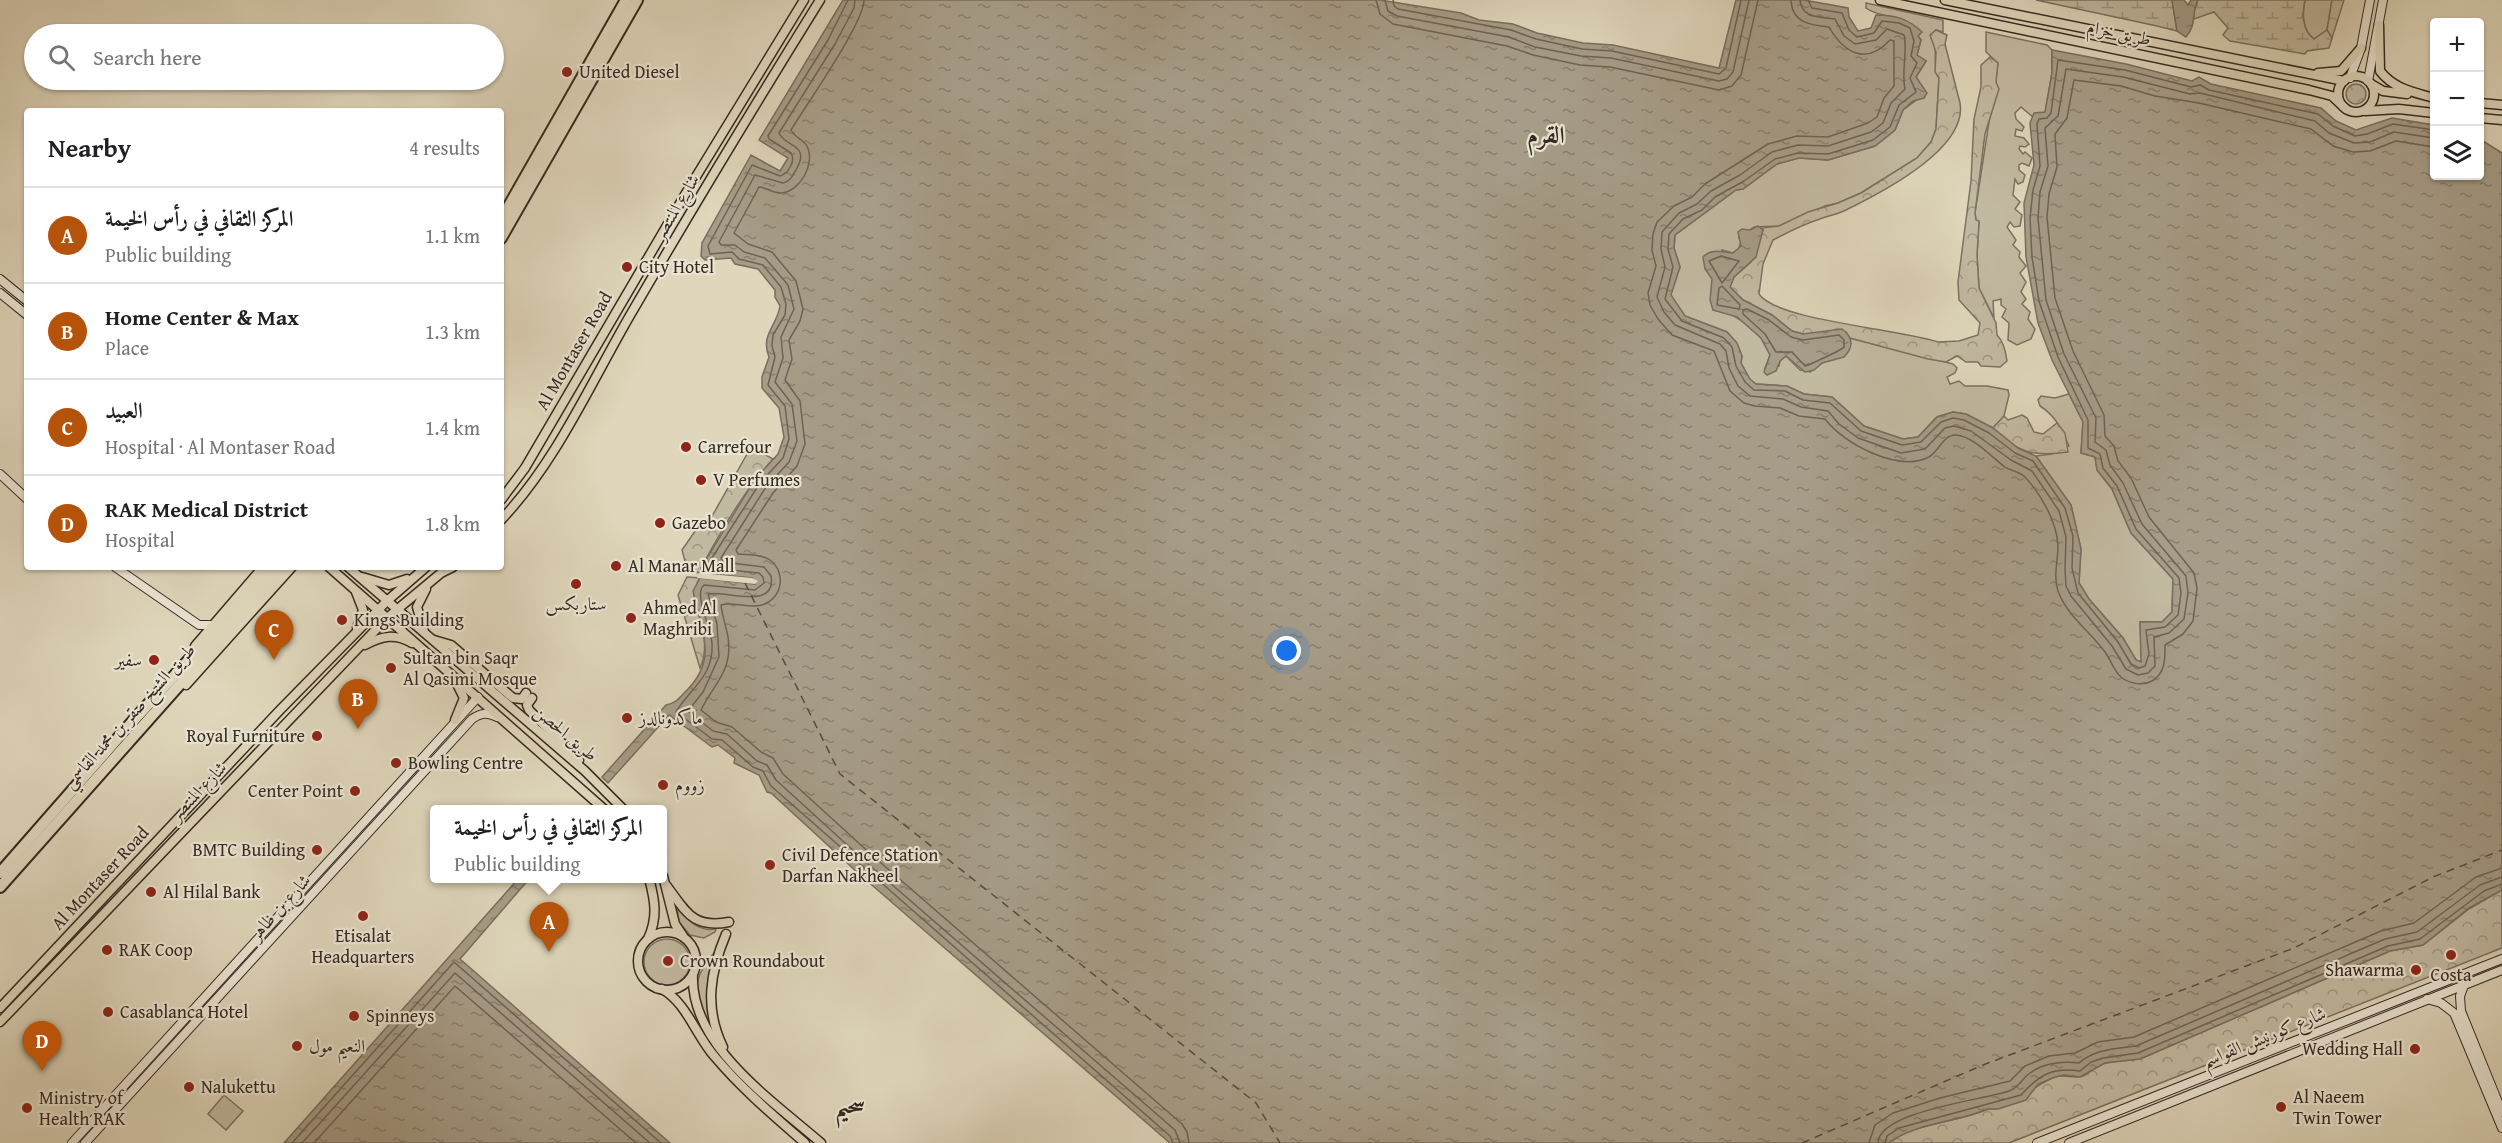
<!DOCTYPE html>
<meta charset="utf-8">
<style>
:root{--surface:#fff;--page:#f6f6f6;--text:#202124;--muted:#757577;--line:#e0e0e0;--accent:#b45309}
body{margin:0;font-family:"Gentium Book Plus",Amiri,serif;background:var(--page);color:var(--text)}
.controls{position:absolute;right:18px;top:18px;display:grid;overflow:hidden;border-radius:6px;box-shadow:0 2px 4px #0004}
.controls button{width:54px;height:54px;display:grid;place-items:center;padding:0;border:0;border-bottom:2px solid var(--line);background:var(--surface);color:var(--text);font:30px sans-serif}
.you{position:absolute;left:1287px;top:651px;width:21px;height:21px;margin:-15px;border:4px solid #fff;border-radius:50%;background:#1a73e8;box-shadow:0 0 0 9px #1a73e833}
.badge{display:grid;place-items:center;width:39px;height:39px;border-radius:50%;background:var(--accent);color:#fff;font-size:20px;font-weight:700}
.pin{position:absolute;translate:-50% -50px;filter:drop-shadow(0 2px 3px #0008)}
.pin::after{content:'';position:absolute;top:32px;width:21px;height:18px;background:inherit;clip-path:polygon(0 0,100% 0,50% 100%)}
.popup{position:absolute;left:430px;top:805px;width:237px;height:78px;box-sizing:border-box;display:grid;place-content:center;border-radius:6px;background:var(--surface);filter:drop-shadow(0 2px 4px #0005);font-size:20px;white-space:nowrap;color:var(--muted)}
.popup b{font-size:22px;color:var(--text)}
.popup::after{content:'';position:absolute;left:50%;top:100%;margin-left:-12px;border:12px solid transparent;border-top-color:var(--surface)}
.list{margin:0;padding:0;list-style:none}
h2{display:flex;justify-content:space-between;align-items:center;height:78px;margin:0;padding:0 24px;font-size:26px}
h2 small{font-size:20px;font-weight:400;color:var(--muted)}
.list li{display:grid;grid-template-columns:39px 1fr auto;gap:18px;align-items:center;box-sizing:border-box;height:96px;padding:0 24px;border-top:2px solid var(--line)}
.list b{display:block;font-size:22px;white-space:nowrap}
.list p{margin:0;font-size:20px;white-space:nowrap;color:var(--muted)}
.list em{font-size:20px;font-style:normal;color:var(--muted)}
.icon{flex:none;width:33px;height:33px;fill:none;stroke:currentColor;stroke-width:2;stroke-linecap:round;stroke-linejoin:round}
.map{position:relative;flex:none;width:2502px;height:1143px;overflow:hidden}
.search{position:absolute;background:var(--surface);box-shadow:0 2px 4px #0004;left:24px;top:24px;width:480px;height:66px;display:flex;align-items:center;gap:15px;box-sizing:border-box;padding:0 21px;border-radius:33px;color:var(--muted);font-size:22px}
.panel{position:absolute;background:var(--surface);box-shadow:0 2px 4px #0004;left:24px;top:108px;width:480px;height:462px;border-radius:6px}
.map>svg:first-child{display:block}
.grass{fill:#c2b9a1;stroke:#7c7262;stroke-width:1.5}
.forest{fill:url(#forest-crowns);stroke:#7c7262;stroke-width:1.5}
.wetland{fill:url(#wetland-marsh);stroke:#7c7262;stroke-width:1.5}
.water{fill:url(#water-ripples);stroke:#796e5f;stroke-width:1.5}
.pier{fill:#dfd6bb}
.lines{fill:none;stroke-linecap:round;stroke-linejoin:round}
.shore{stroke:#6e6354;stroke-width:1.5}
.ferry{stroke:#584c40;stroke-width:1.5;stroke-dasharray:8 6;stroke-linecap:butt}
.secondary-casing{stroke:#362a22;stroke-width:10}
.primary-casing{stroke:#362a22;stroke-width:11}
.highway-casing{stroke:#362a22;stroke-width:14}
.secondary{stroke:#eae4d3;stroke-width:8}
.primary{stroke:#dfd6bb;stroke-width:8}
.highway{stroke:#dfd6bb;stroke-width:10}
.poi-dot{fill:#8f2418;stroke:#eae4d3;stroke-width:2}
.labels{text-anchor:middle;stroke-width:4.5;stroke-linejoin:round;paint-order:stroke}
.street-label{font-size:18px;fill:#362a22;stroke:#eae4d3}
.poi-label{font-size:18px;fill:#362a22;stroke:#eae4d3;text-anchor:start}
.district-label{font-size:24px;font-weight:bold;fill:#362a22;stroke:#eae4d3}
</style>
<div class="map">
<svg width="2502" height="1143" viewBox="0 0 2502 1143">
<defs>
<pattern id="forest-crowns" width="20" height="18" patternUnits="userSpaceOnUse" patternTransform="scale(1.5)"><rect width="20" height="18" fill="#c2b9a1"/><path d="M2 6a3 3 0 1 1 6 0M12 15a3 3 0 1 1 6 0" fill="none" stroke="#9e9783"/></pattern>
<pattern id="wetland-marsh" width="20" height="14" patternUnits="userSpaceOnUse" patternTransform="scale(1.5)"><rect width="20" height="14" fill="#c2b9a1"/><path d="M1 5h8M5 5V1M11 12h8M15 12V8" fill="none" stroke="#9e9783"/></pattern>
<pattern id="water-ripples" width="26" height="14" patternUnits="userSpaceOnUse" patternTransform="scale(1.5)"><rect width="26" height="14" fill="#a69c87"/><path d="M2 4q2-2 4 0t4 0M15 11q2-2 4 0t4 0" fill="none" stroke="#887f6e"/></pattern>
</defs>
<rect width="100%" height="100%" fill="#dfd6bb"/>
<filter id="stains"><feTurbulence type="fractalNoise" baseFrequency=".00333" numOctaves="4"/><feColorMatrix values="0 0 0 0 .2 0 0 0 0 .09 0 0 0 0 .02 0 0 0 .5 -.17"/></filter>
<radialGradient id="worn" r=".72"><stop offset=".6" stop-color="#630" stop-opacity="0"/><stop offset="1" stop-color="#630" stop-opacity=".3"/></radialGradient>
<g class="grass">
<path d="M 2305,0 L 2332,0 L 2327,30 L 2314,39 C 2302,30 2302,13 2305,0 Z"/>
<path d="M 1866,3 L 1943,20 L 1943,32 L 1936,30 C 1936,43 1933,69 1939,78 L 1936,129 L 1931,142 L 1917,158 L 1861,193 L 1838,203 L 1825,206 L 1779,226 L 1754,227 L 1739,238 L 1741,242 L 1738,250 L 1733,253 L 1722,250 C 1716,269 1707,290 1713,310 L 1731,314 L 1745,323 L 1761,338 L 1770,355 L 1765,368 L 1779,366 L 1780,361 L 1786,356 L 1800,370 L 1810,372 C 1814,370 1817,366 1822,363 C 1836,355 1853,361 1850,338 L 1953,364 L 1957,368 L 1955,373 L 1947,377 L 1950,384 L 1959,381 L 1965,386 L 1987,386 L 2008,390 L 2009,395 L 2004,416 L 1993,428 L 1966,414 L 1953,412 L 1937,417 L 1918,437 L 1903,439 L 1864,426 L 1832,397 L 1804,394 L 1787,386 L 1756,384 L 1750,380 L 1741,363 L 1742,356 L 1737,344 L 1727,332 L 1685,316 L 1670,295 L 1680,267 L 1674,248 L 1675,235 L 1736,190 L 1743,189 L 1777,164 L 1799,158 L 1828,160 L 1875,146 L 1895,130 L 1903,110 L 1926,93 L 1916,77 L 1926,61 L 1917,55 L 1921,40 C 1916,34 1911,25 1904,21 C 1891,14 1878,17 1866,8 Z"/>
<path d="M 1986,32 L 2047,45 L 2052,50 L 2052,73 L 2045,113 L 2035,113 L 2033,117 L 2021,107 L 2015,113 L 2016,119 L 2024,127 L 2022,131 L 2016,129 L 2015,136 L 2024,138 L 2029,144 L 2025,147 L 2020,146 L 2019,149 L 2023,154 L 2025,152 L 2032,158 L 2029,166 L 2022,163 L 2019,165 L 2019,170 L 2025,175 L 2023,182 L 2018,184 L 2015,179 L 2013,195 L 2020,202 L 2015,209 L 2022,215 L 2020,226 L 2014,227 L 2010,222 L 2007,227 L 2016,240 L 2013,245 L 2020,252 L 2019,257 L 2026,266 L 2020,273 L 2026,282 L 2021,292 L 2026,299 L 2022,304 L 2030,312 L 2028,319 L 2035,329 L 2031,339 L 2017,345 L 2008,340 L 2009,323 L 2002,317 L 2006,309 L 2001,305 L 2001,299 L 1993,301 L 1994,318 L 1979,288 L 1977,255 L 1979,222 L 1976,220 L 1975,213 L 1998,63 L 1986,52 Z"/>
<path d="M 2069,394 L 2083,422 L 2081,453 L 2095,457 L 2097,470 L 2112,489 L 2131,533 L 2173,579 L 2172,612 L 2162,622 L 2140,622 L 2142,662 L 2136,660 L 2123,638 L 2089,599 L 2079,583 L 2081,549 L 2071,505 L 2036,456 L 2052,454 L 2069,446 C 2061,429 2056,416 2040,406 L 2038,400 L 2041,396 L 2055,398 Z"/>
<path d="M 677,907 C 688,920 698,932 716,929 L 715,932 L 704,938 L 690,935 L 679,922 Z"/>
<circle cx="667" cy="962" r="23"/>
<path d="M 714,953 L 707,992 L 713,1032 C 694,999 688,983 714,953 Z"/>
<path d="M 224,1095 L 243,1111 L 226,1130 L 208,1114 Z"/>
</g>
<g class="forest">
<path d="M 2332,0 L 2344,0 L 2332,38 L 2327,30 Z"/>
<path d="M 1936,30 L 1947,35 L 1945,44 L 1960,103 C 1968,149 1881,193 1846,210 C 1838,214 1828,216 1820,219 C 1804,224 1788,232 1773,240 L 1763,264 L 1759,294 C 1777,321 1902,329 1938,342 L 1959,341 L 1978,335 L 1980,323 L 1959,300 L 1958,282 L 1971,181 L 1974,119 L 1981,87 L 1981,65 L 1990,57 L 1998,63 L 1996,82 L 1999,89 L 1985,134 L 1975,213 L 1976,220 L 1979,221 L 1977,255 L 1979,288 L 1996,323 L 1997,335 C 2003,341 2006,353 2007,361 L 2000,367 L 1981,366 L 1978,362 L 1966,362 L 1957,356 L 1946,362 L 1928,359 L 1850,338 L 1846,332 L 1803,334 L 1792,331 L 1772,315 L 1743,300 L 1730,287 L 1734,277 L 1751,262 L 1763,230 L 1762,228 L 1779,226 L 1808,212 L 1838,203 L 1861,193 L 1917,158 L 1931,142 L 1936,129 L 1939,78 L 1935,72 L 1936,52 L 1930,35 Z"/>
<circle cx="2356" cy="94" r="10"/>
<path d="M 2022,415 L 2027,418 L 2034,432 L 2043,434 L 2057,423 L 2065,433 L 2068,452 C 2035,457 2016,453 1993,428 L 2004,416 L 2008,420 Z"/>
<path d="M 751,447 L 773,459 C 744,491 722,529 701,568 L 702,573 L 688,572 L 682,550 L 700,524 L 711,518 Z"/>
<path d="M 687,577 L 700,578 C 684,601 716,633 700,668 L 678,595 Z"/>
<path d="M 2502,890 L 2502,948 L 2009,1143 L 1888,1143 C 1918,1122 1955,1123 1988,1109 C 2013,1110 2032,1085 2055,1077 C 2065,1074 2074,1079 2083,1076 C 2088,1075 2089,1071 2094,1068 C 2105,1060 2126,1061 2140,1059 L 2390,951 L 2423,945 L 2469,909 Z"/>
</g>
<g class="wetland">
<path d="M 2036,0 L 2172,0 L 2177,31 L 2157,26 Z"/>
<path d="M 2198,0 L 2305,0 C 2302,13 2302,31 2314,39 L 2327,30 L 2332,38 L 2329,48 L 2307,51 L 2305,54 L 2230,41 L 2223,35 L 2228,28 L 2214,12 L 2194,19 L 2193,6 Z"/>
</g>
<g class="water">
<path d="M 843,0 L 1380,0 L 1461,13 L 1479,20 L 1513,24 L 1537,33 L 1583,43 L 1613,45 L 1719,68 L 1736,0 L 1804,0 L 1848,8 L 1849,17 L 1858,31 L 1871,28 L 1876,15 C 1895,15 1909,19 1922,32 L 1918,36 L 1921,40 L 1917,55 L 1926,61 L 1916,77 L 1927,93 L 1924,98 L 1913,101 L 1903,110 L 1895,130 L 1875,146 L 1828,160 L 1799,158 L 1777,164 L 1743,189 L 1736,190 L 1675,235 L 1674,248 L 1680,267 L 1671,295 L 1685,316 L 1727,332 L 1737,343 L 1742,356 L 1741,363 L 1750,379 L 1756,384 L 1787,386 L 1804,394 L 1832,397 L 1864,426 L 1903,439 L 1918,437 L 1937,417 L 1953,412 L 1966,414 L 1993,428 L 2018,448 L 2036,456 L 2071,505 L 2081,549 L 2079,583 L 2089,599 L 2123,638 L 2136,660 L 2141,662 L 2140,622 L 2162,622 L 2172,612 L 2173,579 L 2131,533 L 2112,489 L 2097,470 L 2095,457 L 2081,453 L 2083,422 L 2052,360 L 2038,323 L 2026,257 L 2024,203 L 2034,165 L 2030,123 L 2034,113 L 2045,112 L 2052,73 L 2052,50 L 2126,64 L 2192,81 L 2199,77 L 2211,84 L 2321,108 L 2336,121 L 2356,130 L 2392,118 L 2434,125 L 2434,176 L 2480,176 L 2480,139 L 2502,153 L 2502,890 L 2469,908 L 2423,945 L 2390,951 L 2140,1059 L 2105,1063 L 2080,1077 L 2064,1075 L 2055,1077 L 2038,1084 L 2026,1100 L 1998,1109 L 1988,1109 C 1955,1123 1918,1122 1888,1143 L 1170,1143 L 858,873 L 771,793 L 767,792 L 759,775 L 734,763 L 735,758 L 718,745 L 712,747 L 669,715 L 608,783 L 602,777 L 666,705 C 677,703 680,697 688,689 C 719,657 700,627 693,591 L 700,578 L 755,584 L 752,578 L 702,573 L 701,568 L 755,479 L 778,454 L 784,437 L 779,408 L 762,388 L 762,377 L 769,357 C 760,335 777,326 780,306 L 775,297 L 775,290 L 758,269 L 735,264 L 731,258 L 705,260 L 701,256 L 702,243 L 751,155 L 780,171 L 788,158 L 759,140 Z"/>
<path d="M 2172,0 L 2184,0 L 2188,5 L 2191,0 L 2198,0 C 2191,14 2197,25 2186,37 L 2177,31 Z"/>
<path d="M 1758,226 L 1763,230 L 1756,257 L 1734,277 L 1730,287 L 1743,300 L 1772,315 L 1792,331 L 1803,334 L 1842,329 C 1853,337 1854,347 1844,357 L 1822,363 L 1814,370 L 1805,372 L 1786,356 L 1780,361 L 1776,371 L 1767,375 L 1764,372 L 1770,355 L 1761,338 L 1737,317 L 1713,310 L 1710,300 L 1712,279 L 1705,269 L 1703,257 C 1711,248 1722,252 1733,253 L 1741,246 L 1738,232 L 1742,229 L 1750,230 Z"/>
<path d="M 519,878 L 529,879 L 460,959 L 670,1143 L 284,1143 Z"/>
</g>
<path class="pier" d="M 699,573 L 752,578 L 758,581 L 755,584 L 697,578 Z"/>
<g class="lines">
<g class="shore">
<path d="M 848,0 L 828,40 L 768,136 L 769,139 L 791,153 C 796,161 788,174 780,176 L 752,165 L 708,246 L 710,254 L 732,252 L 739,259 L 763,265 L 781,287 L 786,304 L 785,315 L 773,335 L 772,346 L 775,357 L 768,385 L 785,406 L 789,439 L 783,458 L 760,483 L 708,564 L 711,568 L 759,573 L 763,577 L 764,583 L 755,590 L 704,585 C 693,593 711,628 712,643 C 714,677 690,688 676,712 L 712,739 L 722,740 L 753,767 L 763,771 L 771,786 L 1170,1136 L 1173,1143"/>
<path d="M 855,0 L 854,8 L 835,44 L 779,133 C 786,148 811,144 796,170 C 792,177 790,181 783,183 L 755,175 L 719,242 L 721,245 L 735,245 L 744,252 L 765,258 L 788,285 L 794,309 L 781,337 L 783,358 L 775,382 L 792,404 L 797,441 L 789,462 L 766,487 L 721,558 L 723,562 L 764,567 L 771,576 C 777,611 725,590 708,594 L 717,624 L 719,657 L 703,692 L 688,711 L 713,731 L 727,734 L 757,761 L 767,765 L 776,780 L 867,863 L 1175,1130 L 1180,1143"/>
<path d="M 864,0 C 864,23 806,105 791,130 C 794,137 803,139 807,146 C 816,163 800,192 781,193 C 772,193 766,187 759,187 L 734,233 L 748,244 L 772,252 L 796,281 L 803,309 L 800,321 L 789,340 L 792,359 L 785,380 L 800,401 L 805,444 L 797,466 L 773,493 L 736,550 L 738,554 C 749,555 761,554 770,560 C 787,573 782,599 762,605 C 749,609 734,601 721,605 C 722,615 726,626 728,637 C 733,672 714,683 701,710 L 716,722 L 732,727 L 761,752 L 773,758 L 783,774 L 873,856 L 1182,1124 L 1187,1132 L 1189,1143"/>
<path d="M 1376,0 L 1380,14 L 1393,24 L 1507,46 L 1533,55 L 1580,65 L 1610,67 L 1719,90 L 1732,86 L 1741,75 L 1758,0"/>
<path d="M 1385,0 L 1388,11 L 1397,16 L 1509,37 L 1535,47 L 1581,56 L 1611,58 L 1719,81 L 1727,79 L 1733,72 L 1749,0"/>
<path d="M 1393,0 L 1394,6 L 1398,9 L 1511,30 L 1536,39 L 1582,49 L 1612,51 L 1719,74 L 1726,68 L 1741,0"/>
<path d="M 1791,0 C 1792,23 1810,25 1829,27 C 1844,53 1866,66 1890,40 L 1894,41 L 1894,86 L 1884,98 L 1877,117 L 1868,123 L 1828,137 L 1797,136 L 1768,144 L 1705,184 L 1692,197 L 1674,206 L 1657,222 L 1653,234 L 1652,250 L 1656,266 L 1648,293 L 1650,305 L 1658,319 L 1672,335 L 1714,351 L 1730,391 L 1744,403 L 1755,406 L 1780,408 L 1799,416 L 1825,419 C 1843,443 1898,473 1929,457 C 1938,452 1944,434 1956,435 C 1975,437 1991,457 2005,467 C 2011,471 2021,472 2025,477 C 2041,494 2057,522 2058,546 C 2058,561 2053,576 2058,591 C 2067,616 2090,631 2105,652 C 2111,660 2114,672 2122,678 C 2131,684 2143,686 2152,681 C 2166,673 2165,658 2165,645 L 2183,634 L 2193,621 L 2197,588 L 2194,573 L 2149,517 L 2131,478 L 2118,461 L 2114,446 L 2105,436 L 2104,415 L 2073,351 L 2055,298 L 2047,217 L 2049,194 L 2057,167 L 2055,134 L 2067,118 L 2074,80 L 2121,86 L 2155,96 L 2199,103 L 2311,129 L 2333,146 L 2353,152 L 2370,151 L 2396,141 L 2434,147"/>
<path d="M 1800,0 C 1802,20 1821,16 1835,19 L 1844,36 L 1855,44 L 1876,40 L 1887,29 L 1904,35 C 1908,50 1901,72 1905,89 L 1891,103 L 1883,123 L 1871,132 L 1828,146 L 1798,145 L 1772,152 L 1740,175 L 1711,191 L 1697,204 L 1679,213 L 1662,232 L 1661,249 L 1665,267 L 1657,297 L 1664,312 L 1675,325 L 1720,344 L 1726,351 L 1729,368 L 1738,386 L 1750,396 L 1783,399 L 1801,407 L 1828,411 L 1839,424 L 1858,438 L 1901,453 L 1925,449 L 1945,428 L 1954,426 L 1971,431 L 2011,460 L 2032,471 L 2059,511 L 2066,537 L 2065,569 L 2066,586 L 2071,596 L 2112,646 L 2126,669 L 2138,675 L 2148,673 L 2155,666 L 2154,637 L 2169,633 L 2184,619 L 2188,593 L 2186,576 L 2142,524 L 2123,483 L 2110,465 L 2106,450 L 2095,442 L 2096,418 L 2064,354 L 2046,300 L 2038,218 L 2040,192 L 2048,166 L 2045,128 L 2058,116 L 2066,69 L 2123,77 L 2190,94 L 2200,93 L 2315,121 L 2329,133 L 2354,143 L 2370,142 L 2394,132 L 2434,138"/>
<path d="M 1808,0 L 1812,8 L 1842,13 L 1849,30 L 1857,37 L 1874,33 L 1882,21 L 1899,23 L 1910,28 L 1914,41 L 1911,56 L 1917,63 L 1910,78 L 1916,92 L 1899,105 L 1890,127 L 1873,140 L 1828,154 L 1798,153 L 1775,159 L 1744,181 L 1715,197 L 1702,210 L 1683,219 L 1669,234 L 1668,249 L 1673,267 L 1665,299 L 1682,321 L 1724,338 L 1732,347 L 1736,366 L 1745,382 L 1754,390 L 1785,391 L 1803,400 L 1830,403 L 1861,431 L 1902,445 L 1921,442 L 1941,422 L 1953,418 L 1964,420 L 1989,433 L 2015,453 L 2033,461 L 2065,508 L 2073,536 L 2072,568 L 2078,593 L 2118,642 L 2131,664 L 2139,668 L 2145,666 L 2149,654 L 2146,630 L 2165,627 L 2178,615 L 2181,593 L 2179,578 L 2136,529 L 2117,486 L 2103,468 L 2100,454 L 2088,448 L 2088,420 L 2058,357 L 2039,301 L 2032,257 L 2030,218 L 2033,190 L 2040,166 L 2037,124 L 2039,119 L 2047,118 L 2051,113 L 2058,60 L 2125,70 L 2191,87 L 2200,85 L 2209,90 L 2318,114 L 2333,126 L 2355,136 L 2367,134 L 2393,124 L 2434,130"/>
<path d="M 1721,256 L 1739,261 L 1722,283 L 1709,261 Z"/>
<path d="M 1722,286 L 1740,305 L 1739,309 L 1717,305 L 1719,288 Z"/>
<path d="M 1747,309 L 1769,320 L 1791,337 L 1803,340 L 1839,335 L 1844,340 L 1844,347 C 1842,350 1809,365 1805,366 L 1792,352 L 1776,352 L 1765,334 L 1743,314 L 1743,310 Z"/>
<path d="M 292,1143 L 454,962 L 661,1143"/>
<path d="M 302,1143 L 455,973 L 650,1143"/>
<path d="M 314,1143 L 455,986 L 636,1143"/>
<path d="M 1869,1143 L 1875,1125 L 1893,1113 L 1940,1098 L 2010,1081 L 2025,1066 L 2049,1056 L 2075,1053 L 2098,1042 L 2134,1037 L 2381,931 L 2414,923 L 2476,877 L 2502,868"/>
<path d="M 1878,1143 C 1879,1111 1984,1100 2009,1091 C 2020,1087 2021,1079 2030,1073 C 2043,1063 2063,1061 2079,1063 C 2095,1049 2115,1049 2136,1046 L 2385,939 L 2417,932 L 2480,885 L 2502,877"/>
<path d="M 1885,1143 L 1887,1136 L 1899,1128 L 2021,1095 C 2039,1075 2052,1067 2080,1071 L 2091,1062 L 2103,1058 L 2138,1053 L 2388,946 L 2420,939 L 2484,891 L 2502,884"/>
</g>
<g class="ferry">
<path d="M 745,583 L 840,774 L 1256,1103 L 1280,1143"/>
<path d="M 1802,1143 L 1983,1065 L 2294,948 L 2433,877 L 2502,850"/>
</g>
<defs>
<g id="secondary">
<path d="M 2350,78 L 2361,48 L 2370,0"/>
<path d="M 2368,81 L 2383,0"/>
<path d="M 0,279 L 27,301"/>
<path d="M 0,293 L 27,315"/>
<path d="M 0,474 L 27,499"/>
<path d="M 115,567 L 199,625 L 213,625"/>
<path d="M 2465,983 L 2460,996 L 2461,1011 L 2502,1112"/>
<path d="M 2427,999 L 2441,1003 L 2454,1013 L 2502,1128"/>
<path d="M 72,1143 L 478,697"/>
<path d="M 85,1143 L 472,719 C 481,713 487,712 497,717"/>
<path d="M 2037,1143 L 2502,959"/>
<path d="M 2069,1143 L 2502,970"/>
</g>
<g id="primary">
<path d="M 1880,0 L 2309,90 L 2332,96 L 2346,109"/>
<path d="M 1945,0 L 2344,81"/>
<path d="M 2379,25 L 2380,71 C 2394,89 2413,92 2434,98"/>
<path d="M 2318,73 L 2341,71 L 2361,48"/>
<circle cx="2356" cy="94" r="18"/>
<path d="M 2371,84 L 2383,91 L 2407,94"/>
<path d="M 2480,103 L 2502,105"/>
<path d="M 2365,111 L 2399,109 L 2434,113"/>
<path d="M 2480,118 L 2502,120"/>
<path d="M 501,500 L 525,468 L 686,193 L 804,0"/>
<path d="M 501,520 C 557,461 591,382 632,312 C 693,207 756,103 820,0"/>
<path d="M 329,567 L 605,810"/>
<path d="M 348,567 L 585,771 L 624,810"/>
<path d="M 362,577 L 389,585 L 407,579"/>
<path d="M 356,592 L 363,610 L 357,628"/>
<path d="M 424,632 L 417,607 L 426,589"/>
<path d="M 434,640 L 451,645 L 513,698 L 522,699 L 526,693"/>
<path d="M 365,645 C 382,636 395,633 412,643"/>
<path d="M 195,646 L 263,567"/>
<path d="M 186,685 L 292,567"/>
<path d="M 532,698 L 527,705 L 529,710 L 579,760"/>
<path d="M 455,720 L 464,698 L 456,682"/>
<path d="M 663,876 L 675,924 L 683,936"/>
<path d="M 666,885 C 686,911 692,929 729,922"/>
<circle cx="667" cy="961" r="29"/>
<path d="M 648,939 C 658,917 655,901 649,878"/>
<path d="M 693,974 C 689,1045 773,1101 821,1143"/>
<path d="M 662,989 C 687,1003 696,1036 715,1057 C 742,1089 774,1116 805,1143"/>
<path d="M 0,1008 L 280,710 L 387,601 L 426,567"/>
<path d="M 0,1022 L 387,618 L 441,573 L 453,567"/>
<path d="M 723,1047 C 704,1008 710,972 726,934"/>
</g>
<g id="highway">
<path d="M 501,220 L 626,0"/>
<path d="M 501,238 L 637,0"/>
<path d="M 0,873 L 133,721 L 274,567"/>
<path d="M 0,887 L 284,567"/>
</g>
</defs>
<use href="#secondary" class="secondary-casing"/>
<use href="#primary" class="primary-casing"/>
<use href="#highway" class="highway-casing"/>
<use href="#secondary" class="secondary"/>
<use href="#primary" class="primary"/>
<use href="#highway" class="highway"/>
</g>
<g class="poi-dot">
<circle cx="567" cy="72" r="6"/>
<circle cx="627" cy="267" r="6"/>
<circle cx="686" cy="447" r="6"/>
<circle cx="701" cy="480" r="6"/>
<circle cx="660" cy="523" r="6"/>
<circle cx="616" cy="566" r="6"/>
<circle cx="576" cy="584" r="6"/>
<circle cx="631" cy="618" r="6"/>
<circle cx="342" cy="620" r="6"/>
<circle cx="154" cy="660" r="6"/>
<circle cx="391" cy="668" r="6"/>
<circle cx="627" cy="718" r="6"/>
<circle cx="317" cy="736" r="6"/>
<circle cx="396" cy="763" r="6"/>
<circle cx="663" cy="785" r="6"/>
<circle cx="355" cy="791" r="6"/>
<circle cx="317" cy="850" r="6"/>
<circle cx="770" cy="865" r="6"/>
<circle cx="151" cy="892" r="6"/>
<circle cx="363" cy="916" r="6"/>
<circle cx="107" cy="950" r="6"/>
<circle cx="2451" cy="955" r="6"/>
<circle cx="668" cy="961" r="6"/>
<circle cx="2416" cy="970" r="6"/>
<circle cx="108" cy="1012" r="6"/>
<circle cx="354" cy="1016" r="6"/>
<circle cx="297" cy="1046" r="6"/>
<circle cx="2415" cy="1049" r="6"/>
<circle cx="189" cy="1087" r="6"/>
<circle cx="2281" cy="1107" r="6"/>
<circle cx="27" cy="1108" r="6"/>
</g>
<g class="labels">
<g class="street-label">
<text transform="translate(2119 33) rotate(12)" y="6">طريق خزام</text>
<text transform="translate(676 207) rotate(-59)" y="6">شارع المنتصر</text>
<text transform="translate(574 351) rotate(-60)" y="6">Al Montaser Road</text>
<text transform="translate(129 716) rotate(-48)" y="6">طريق الشيخ صقر بن محمد القاسمي</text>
<text transform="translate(566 733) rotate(40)" y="6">طريق الحصن</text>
<text transform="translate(198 791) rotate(-46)" y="6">شارع المنتصر</text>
<text transform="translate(100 878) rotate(-47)" y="6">Al Montaser Road</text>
<text transform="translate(280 907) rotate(-48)" y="6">شارع بن ظاهر</text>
<text transform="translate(2264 1037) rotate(-22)" y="6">شارع كورنيش القواسم</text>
</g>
<g class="poi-label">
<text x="579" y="78">United Diesel</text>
<text x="639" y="273">City Hotel</text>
<text x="698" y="453">Carrefour</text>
<text x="713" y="486">V Perfumes</text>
<text x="672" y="529">Gazebo</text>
<text x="628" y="572">Al Manar Mall</text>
<text x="576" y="610" text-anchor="middle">ستاربكس</text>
<text x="643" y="614">Ahmed Al<tspan x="643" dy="21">Maghribi</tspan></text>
<text x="354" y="626">Kings Building</text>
<text x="403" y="664">Sultan bin Saqr<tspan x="403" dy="21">Al Qasimi Mosque</tspan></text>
<text x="142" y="666" text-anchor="end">سفير</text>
<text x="639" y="724">ماكدونالدز</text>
<text x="305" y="742" text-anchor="end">Royal Furniture</text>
<text x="408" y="769">Bowling Centre</text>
<text x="675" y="791">زووم</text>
<text x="343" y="797" text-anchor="end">Center Point</text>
<text x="305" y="856" text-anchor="end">BMTC Building</text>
<text x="782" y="861">Civil Defence Station<tspan x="782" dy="21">Darfan Nakheel</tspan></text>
<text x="163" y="898">Al Hilal Bank</text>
<text x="363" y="942" text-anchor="middle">Etisalat<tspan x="363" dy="21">Headquarters</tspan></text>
<text x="119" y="956">RAK Coop</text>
<text x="680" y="967">Crown Roundabout</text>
<text x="2404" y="976" text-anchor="end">Shawarma</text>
<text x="2451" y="981" text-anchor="middle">Costa</text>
<text x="120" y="1018">Casablanca Hotel</text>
<text x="366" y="1022">Spinneys</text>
<text x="309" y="1052">النعيم مول</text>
<text x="2403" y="1055" text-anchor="end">Wedding Hall</text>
<text x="201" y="1093">Nalukettu</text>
<text x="2293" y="1103">Al Naeem<tspan x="2293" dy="21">Twin Tower</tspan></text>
<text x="39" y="1104">Ministry of<tspan x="39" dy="21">Health RAK</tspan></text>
</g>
<g class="district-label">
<text x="1546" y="143">القرم</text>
<text x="850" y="1113">سحيم</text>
</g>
</g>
<rect width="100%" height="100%" filter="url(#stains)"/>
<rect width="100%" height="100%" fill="url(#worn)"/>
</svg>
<div class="controls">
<button>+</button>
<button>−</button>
<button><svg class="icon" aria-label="layers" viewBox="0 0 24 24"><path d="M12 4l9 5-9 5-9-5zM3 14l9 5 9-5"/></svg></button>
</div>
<div class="you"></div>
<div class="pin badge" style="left:549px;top:952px">A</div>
<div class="popup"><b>المركز الثقافي في رأس الخيمة</b>Public building</div>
<div class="pin badge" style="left:358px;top:729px">B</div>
<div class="pin badge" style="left:274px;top:660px">C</div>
<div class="pin badge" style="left:42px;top:1071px">D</div>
<div class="search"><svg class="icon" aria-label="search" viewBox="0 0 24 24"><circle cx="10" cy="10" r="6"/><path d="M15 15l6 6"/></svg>Search here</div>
<section class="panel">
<h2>Nearby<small>4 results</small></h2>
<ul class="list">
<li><span class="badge">A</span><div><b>المركز الثقافي في رأس الخيمة</b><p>Public building</p></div><em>1.1 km</em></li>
<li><span class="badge">B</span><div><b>Home Center &amp; Max</b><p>Place</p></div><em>1.3 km</em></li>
<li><span class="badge">C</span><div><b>العبيد</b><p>Hospital · Al Montaser Road</p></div><em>1.4 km</em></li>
<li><span class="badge">D</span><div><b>RAK Medical District</b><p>Hospital</p></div><em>1.8 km</em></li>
</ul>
</section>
</div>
